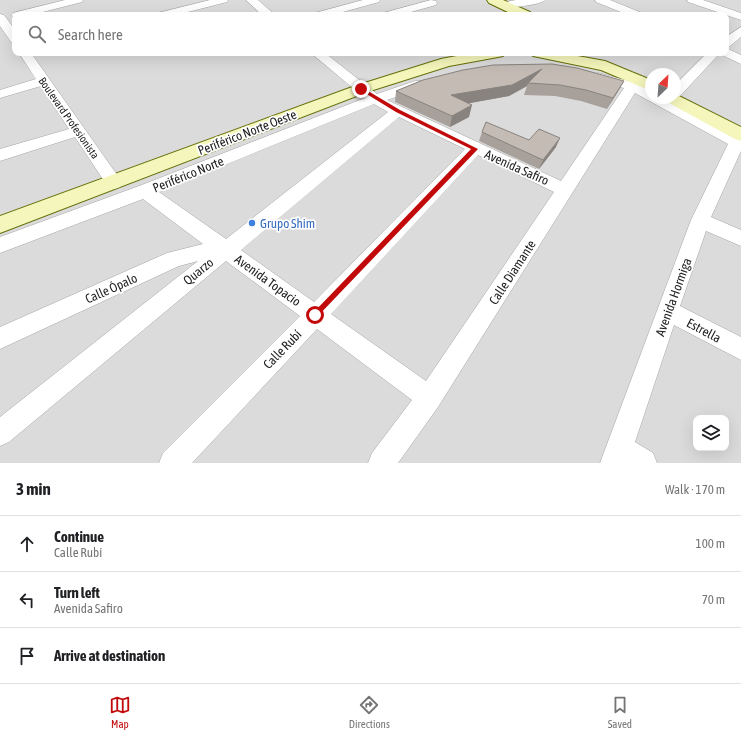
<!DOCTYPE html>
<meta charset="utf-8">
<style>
:root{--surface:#fff;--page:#f2f2f2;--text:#202124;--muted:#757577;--line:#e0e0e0;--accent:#c30a0b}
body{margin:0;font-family:"Asap Condensed",sans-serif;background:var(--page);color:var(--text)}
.controls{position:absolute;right:12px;bottom:12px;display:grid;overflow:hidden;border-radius:8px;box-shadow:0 4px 16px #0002}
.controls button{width:36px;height:36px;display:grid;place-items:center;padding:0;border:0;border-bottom:1px solid var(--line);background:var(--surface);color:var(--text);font:20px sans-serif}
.compass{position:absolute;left:645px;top:68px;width:36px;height:36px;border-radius:50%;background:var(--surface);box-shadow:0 4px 16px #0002;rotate:25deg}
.stop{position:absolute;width:12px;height:12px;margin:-9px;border:3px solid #c30a0b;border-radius:50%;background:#fff}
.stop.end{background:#c30a0b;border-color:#fff;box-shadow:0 1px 4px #0008}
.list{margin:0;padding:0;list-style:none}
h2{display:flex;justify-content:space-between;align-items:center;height:52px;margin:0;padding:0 16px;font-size:17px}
h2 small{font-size:13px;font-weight:400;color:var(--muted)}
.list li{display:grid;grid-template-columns:26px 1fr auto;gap:12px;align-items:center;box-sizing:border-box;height:56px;padding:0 16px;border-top:1px solid var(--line)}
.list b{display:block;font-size:15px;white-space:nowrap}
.list p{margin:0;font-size:13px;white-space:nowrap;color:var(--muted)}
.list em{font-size:13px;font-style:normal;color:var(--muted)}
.icon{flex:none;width:22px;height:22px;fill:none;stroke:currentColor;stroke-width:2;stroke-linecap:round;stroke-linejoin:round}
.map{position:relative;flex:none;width:741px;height:463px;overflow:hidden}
.search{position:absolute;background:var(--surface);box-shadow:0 4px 16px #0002;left:12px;right:12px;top:12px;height:44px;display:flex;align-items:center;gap:10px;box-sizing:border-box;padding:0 14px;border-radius:8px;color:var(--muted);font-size:15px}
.sheet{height:220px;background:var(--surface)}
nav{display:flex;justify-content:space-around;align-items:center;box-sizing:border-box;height:56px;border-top:1px solid var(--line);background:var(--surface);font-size:11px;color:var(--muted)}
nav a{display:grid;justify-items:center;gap:2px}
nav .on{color:var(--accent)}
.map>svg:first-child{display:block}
.residential{fill:#dcdbdb;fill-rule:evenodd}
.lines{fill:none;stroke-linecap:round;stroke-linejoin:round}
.street-casing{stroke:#a5a5a5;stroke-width:1}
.secondary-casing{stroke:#66700a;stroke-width:2}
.street{fill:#fff;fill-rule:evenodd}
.secondary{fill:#f4f6bb;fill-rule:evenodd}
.wall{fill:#a8a19b}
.shaded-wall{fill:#88837e}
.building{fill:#c3bbb4;stroke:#88837e}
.route{fill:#c30a0b}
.shop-dot{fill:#3f7fe0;stroke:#fff;stroke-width:1.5}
.labels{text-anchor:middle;stroke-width:3.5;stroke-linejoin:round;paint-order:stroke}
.far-street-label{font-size:11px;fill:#1e1e1e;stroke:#fff}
.street-label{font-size:13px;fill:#1e1e1e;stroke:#fff}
.shop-label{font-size:13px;fill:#366cbe;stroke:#fff;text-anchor:start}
</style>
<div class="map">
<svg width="741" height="463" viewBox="0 0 741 463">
<rect width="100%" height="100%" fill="#efebe5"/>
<path class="residential" d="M 0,0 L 741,0 L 741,463 L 0,463 ZM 15,15 L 726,15 L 726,53 L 15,53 ZM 651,74 L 675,74 L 675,98 L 651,98 ZM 696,418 L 726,418 L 726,448 L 696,448 Z"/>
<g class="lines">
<defs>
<g id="street">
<path d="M 65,0 L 83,0 L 82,2 L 31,15 L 15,15 L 15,18 L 11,15 L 13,13 Z"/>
<path d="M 210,0 L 228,0 L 227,2 L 176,15 L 156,15 L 158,13 Z"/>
<path d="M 246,0 L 258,0 L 275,15 L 262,15 Z"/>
<path d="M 363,0 L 380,0 L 379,2 L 332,15 L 313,15 L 315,13 Z"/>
<path d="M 431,0 L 436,1 L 437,3 L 436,5 L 400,15 L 381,15 L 383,13 Z"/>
<path d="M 516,0 L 545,0 C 541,5 503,10 499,5 L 500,3 Z"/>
<path d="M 595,0 L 610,0 L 642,13 L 644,15 L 628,15 L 596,2 Z"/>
<path d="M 687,0 L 703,0 L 741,13 L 741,20 L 688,2 Z"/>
<path d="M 0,14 L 4,15 L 15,30 L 15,43 L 11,42 L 0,26 Z"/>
<path d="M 741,27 L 741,37 L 730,46 L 726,47 L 726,37 Z"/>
<path d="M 726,48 L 741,55 L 741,64 L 722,55 L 720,53 L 726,53 Z"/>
<path d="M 19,53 L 31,53 L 120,179 L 123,183 L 120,187 L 114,189 L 108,187 L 75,137 L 0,161 L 0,149 L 69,129 L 41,86 L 0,98 L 0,90 L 36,79 Z"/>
<path d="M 311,53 L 325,53 L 377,94 L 415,81 L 425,81 L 427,84 L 425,87 L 387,100 L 561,181 L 624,88 L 593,80 L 591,77 L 593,74 L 598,73 L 629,81 L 632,76 L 642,76 L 644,79 L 640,84 L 651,90 L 651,98 L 666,98 L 734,134 L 736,130 L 741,129 L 741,151 L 711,217 L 741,230 L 741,246 L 706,231 L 680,306 L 741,337 L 741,360 L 674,325 L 635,442 L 653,453 L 657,463 L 600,463 L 691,220 L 728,144 L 635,93 L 438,407 L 398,463 L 368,463 L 372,453 L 412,400 L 317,329 L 192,463 L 159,463 L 163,453 L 300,316 L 226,261 L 9,442 L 0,446 L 0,417 L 198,261 L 179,266 L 0,349 L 0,327 L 167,253 L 203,244 L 143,199 L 0,253 L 0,237 L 139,186 L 365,98 ZM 374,104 L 388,112 L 226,239 L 159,192 ZM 399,117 L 465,149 L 314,302 L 241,250 ZM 478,155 L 554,192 L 426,381 L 331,314 Z"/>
<path d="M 707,53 L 720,53 L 680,96 L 675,97 L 675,85 Z"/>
</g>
<g id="secondary">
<path d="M 487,0 L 503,0 L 530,12 L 532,15 L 514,15 L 489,3 Z"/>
<path d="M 472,53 L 505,53 L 503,56 L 498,57 L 449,66 L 367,92 L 0,233 L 0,216 L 355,86 L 441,59 Z"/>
<path d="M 531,53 L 561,53 L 605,61 L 651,80 L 651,91 L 601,70 L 538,57 L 533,56 Z"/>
<path d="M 675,94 L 741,127 L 741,141 L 735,139 L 667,102 L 665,98 L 675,98 Z"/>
</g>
</defs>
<use href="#street" class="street-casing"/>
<use href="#secondary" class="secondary-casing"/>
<use href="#street" class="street"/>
<use href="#secondary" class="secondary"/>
</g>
<g class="wall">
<path d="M 423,80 L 624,81 L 607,109 L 581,101 L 555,96 L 524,95 L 527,86 L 509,96 L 468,103 L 469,117 L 450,127 L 395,102 L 396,91 Z"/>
<path d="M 482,132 L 529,140 L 556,147 L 539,169 L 479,141 Z"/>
</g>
<g class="shaded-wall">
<path d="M 542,69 L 528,83 L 527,86 L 509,96 L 449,107 L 451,95 Z"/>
<path d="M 624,81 L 617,93 L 607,109 L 613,98 Z"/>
<path d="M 472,105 L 469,117 L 450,127 L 452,116 Z"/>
<path d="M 560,138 L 556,147 L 539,169 L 543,160 Z"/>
</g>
<g class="building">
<path d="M 552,64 L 577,68 L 624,81 L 613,98 L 586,90 L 560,85 L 528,83 L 542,69 L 512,85 L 451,95 L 472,105 L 452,116 L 396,91 L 423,80 L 463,70 L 493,65 Z"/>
<path d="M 486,122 L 529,140 L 539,129 L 560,138 L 543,160 L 482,132 Z"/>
</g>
<path class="route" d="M 360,88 L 363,88 L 400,110 L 478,149 L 315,319 L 313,318 L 313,313 L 471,149 L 396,112 L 360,90 Z"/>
<circle class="shop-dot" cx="252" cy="223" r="4"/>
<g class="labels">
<g class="far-street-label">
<text transform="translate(69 118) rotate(55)" y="4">Boulevard Profesionista</text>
</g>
<g class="street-label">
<text transform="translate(247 132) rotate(-21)" y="5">Periférico Norte Oeste</text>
<text transform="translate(517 167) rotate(24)" y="5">Avenida Safiro</text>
<text transform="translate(188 174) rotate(-22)" y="5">Periférico Norte</text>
<text transform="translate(198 271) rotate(-39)" y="5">Quarzo</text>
<text transform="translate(512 272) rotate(-57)" y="5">Calle Diamante</text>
<text transform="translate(268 280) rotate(36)" y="5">Avenida Topacio</text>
<text transform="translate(111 288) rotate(-24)" y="5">Calle Ópalo</text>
<text transform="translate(673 297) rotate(-70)" y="5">Avenida Hormiga</text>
<text transform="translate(704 330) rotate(28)" y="5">Estrella</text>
<text transform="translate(282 349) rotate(-46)" y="5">Calle Rubí</text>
</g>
<g class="shop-label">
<text x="260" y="228">Grupo Shim</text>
</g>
</g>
</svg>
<div class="controls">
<button><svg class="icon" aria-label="layers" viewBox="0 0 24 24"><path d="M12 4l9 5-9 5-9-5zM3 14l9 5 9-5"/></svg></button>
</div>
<svg class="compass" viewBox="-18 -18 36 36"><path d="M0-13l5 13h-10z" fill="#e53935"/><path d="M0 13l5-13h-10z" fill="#757577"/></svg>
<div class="stop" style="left:315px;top:315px"></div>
<div class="stop end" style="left:361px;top:89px"></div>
<div class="search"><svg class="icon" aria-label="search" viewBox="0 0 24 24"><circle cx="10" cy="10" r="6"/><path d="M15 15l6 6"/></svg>Search here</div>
</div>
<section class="sheet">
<h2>3 min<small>Walk · 170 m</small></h2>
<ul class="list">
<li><svg class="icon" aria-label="ahead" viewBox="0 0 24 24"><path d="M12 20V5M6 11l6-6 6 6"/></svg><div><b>Continue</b><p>Calle Rubí</p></div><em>100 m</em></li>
<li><svg class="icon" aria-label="left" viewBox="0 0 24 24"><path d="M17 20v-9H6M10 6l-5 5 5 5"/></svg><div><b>Turn left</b><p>Avenida Safiro</p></div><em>70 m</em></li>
<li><svg class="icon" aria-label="arrive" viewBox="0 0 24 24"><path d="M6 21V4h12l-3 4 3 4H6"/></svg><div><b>Arrive at destination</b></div></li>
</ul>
</section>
<nav>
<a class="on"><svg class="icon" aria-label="map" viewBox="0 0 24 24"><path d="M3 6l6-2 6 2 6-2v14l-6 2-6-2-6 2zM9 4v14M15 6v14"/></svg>Map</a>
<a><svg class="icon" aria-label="directions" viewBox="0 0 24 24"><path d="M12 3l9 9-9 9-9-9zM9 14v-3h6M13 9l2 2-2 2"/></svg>Directions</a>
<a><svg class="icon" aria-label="saved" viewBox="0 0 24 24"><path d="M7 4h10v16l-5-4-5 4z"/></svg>Saved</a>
</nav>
